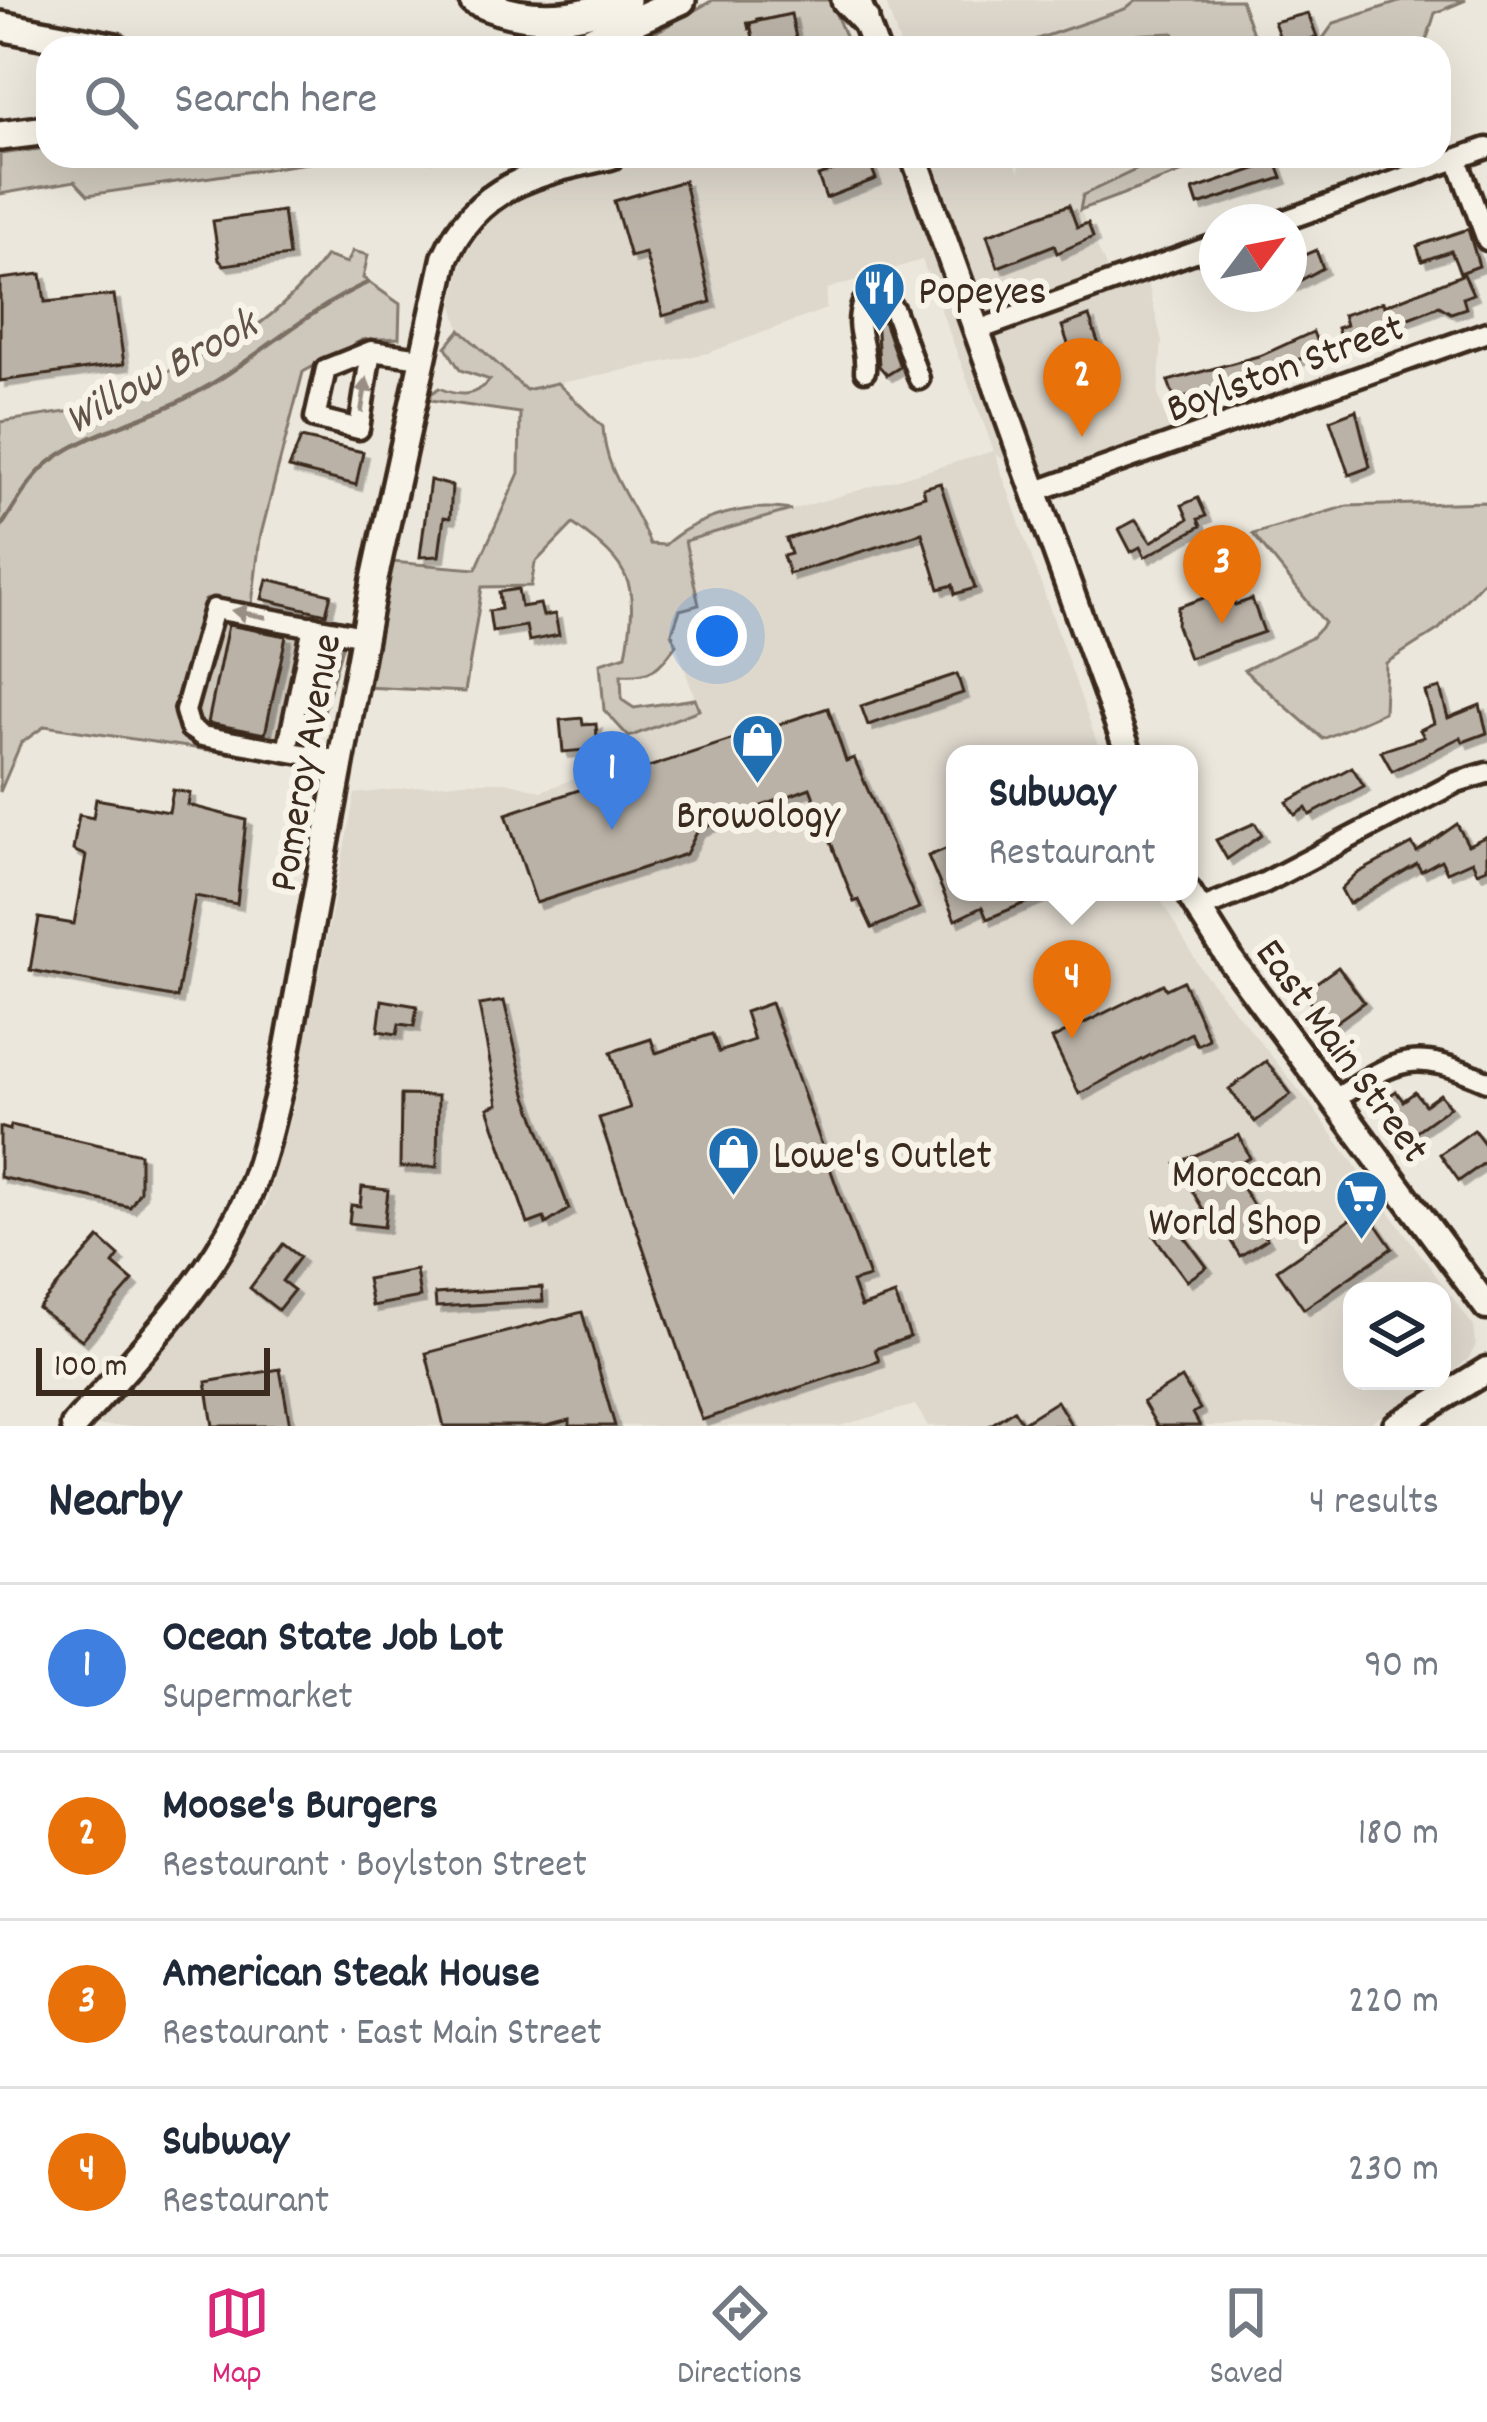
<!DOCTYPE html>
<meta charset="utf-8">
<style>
:root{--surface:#fff;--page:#f6f6f7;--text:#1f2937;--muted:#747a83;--line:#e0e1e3;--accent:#db2777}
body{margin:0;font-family:Dekko,sans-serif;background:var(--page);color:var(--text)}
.controls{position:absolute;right:36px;bottom:36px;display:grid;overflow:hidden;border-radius:24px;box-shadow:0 12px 48px #0002}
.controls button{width:108px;height:108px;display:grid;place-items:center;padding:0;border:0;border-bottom:3px solid var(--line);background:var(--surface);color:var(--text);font:60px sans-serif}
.compass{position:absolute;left:1199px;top:204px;width:108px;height:108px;border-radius:50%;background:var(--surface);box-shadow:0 12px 48px #0002;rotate:58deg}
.scale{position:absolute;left:36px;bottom:30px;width:234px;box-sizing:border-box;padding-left:12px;border:6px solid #3b2a1e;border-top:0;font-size:33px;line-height:42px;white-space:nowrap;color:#3b2a1e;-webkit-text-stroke:9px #f7f3e8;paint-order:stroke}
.you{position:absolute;left:717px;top:636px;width:42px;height:42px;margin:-30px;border:9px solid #fff;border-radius:50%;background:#1a73e8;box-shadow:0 0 0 18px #1a73e833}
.badge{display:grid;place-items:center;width:78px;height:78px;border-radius:50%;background:var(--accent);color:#fff;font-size:39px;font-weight:700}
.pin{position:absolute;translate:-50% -99px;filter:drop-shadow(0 3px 6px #0008)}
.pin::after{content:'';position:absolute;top:63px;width:42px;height:36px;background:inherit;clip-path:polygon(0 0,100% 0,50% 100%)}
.popup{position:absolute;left:946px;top:745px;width:252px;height:156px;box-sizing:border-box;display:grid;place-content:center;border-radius:24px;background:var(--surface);filter:drop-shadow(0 3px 9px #0005);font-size:39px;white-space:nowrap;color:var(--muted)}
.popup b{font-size:45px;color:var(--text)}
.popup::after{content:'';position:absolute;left:50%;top:100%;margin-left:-24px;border:24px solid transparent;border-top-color:var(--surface)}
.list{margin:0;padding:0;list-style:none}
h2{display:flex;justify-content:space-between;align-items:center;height:156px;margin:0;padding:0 48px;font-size:51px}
h2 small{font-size:39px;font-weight:400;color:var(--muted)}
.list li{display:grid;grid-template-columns:78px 1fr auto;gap:36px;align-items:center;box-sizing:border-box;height:168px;padding:0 48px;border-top:3px solid var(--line)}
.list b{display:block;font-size:45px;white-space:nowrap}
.list p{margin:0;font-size:39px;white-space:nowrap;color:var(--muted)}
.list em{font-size:39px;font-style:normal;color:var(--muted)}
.icon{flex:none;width:66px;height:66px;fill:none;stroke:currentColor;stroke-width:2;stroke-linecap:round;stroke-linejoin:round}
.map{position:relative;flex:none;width:1487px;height:1426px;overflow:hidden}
.search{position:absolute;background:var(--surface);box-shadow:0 12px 48px #0002;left:36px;right:36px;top:36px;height:132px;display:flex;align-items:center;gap:30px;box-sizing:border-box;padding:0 42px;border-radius:36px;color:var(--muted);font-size:45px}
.sheet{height:828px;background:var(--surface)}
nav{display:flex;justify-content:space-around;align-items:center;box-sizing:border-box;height:168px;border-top:3px solid var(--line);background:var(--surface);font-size:33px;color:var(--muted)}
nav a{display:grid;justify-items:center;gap:6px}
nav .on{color:var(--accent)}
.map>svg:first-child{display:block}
.built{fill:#ddd7cc}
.green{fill:#cec8bc;stroke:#84796d;stroke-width:3}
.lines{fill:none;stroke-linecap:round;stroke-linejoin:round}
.stream{stroke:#7c7064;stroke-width:4.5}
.building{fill:#bab2a7;stroke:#3b2a1e;stroke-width:3;filter:url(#shadow)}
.minor-casing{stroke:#3b2a1e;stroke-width:27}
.major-casing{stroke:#3b2a1e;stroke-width:33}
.highway-casing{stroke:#3b2a1e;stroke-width:36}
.path{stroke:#3b2a1e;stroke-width:3;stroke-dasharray:9 9;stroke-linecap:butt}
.minor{stroke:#f7f3e8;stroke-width:18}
.major{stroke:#f7f3e8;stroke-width:24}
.highway{stroke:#f7f3e8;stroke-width:27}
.oneway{fill:#998e83}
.labels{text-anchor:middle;stroke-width:12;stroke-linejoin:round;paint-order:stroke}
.poi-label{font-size:42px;fill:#3b2a1e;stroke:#f7f3e8;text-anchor:start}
.street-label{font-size:42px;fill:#3b2a1e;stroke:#f7f3e8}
.water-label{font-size:45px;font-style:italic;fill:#615347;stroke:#f7f3e8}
</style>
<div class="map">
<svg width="1487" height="1426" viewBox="0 0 1487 1426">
<defs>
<filter id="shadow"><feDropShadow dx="5.5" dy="5.5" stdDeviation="0" flood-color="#0004"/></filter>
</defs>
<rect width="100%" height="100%" fill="#ece7dc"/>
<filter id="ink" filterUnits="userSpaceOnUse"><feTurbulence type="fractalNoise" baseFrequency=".00833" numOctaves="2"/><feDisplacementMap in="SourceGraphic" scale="24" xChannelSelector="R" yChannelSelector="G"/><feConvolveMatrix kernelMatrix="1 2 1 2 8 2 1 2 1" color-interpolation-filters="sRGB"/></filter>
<g filter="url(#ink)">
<g class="built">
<path d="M 885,0 L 1136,0 L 1125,9 L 1011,48 L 901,48 Z"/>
<path d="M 668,156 L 1012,156 L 1019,172 L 1021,156 L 1165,156 L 1080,210 L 1108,271 L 1142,259 L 1162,341 L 1158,394 L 1176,451 L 1070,488 L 1064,499 L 995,454 L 1101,754 L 955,754 L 955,892 L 1156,892 L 1201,969 L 1311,1105 L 1474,1327 L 1476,1345 L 1468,1359 L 1442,1379 L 1442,1291 L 1352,1291 L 1352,1381 L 1438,1381 L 1365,1426 L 928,1426 L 915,1405 L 839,1426 L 93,1426 L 220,1277 L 266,1204 L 292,1112 L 355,794 L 462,782 L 506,782 L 541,791 L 620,762 L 629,737 L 699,710 L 672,633 L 680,610 L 699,605 L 685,541 L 994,451 L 922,260 L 827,289 L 826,309 L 708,353 L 526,390 L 460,330 L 453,305 L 463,258 L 490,217 L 522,195 Z"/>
</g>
<g class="green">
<path d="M 713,0 L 830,0 L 850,48 L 798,48 L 790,14 L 750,23 L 755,48 L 628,48 Z"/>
<path d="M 1136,0 L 1241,0 L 1258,48 L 1184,48 L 1173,33 L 1127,35 L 1090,48 L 1011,48 L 1125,9 Z"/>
<path d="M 1405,0 L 1466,0 L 1435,13 L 1424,48 L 1316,48 L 1334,23 Z"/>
<path d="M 48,148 L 48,156 L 355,156 L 88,195 L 75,181 L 0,194 L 0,154 Z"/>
<path d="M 1165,156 L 1211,156 L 1197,167 L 1080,210 L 1083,195 Z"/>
<path d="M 353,251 L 368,255 L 363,278 L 400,304 L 399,338 L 362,340 L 303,372 L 260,538 L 251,612 L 344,640 L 309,765 L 45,726 L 21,743 L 0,792 L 0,422 L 132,402 L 131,388 C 220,347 265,337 326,256 L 347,263 Z"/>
<path d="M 460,330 L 526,390 L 557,383 L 603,427 C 605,474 633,500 650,544 L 665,545 C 696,516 750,503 791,510 L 685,541 L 699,605 L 680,610 L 672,633 L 676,645 C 658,669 652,677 621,675 L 622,700 L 634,708 L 695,699 L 699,710 L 629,737 L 604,710 L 600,663 L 626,655 C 639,584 632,566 573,524 L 535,563 L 531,586 L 482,587 L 465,692 L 365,687 L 392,562 L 476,569 L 519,473 L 520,413 L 424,399 L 439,388 C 459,397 475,397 490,380 L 460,370 L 446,347 Z"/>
<path d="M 1487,502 L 1487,577 L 1439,629 L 1386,663 L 1384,712 L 1323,739 L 1244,670 L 1311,638 L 1325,623 L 1253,534 L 1347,506 Z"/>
</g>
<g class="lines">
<g class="stream">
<path d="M 432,160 L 439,156"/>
<path d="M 0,528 C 15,507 30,476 51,461 C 91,431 142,421 186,398 C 250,366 304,311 367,283"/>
</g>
</g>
<g class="building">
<path d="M 1308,13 L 1317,37 L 1283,46 L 1274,22 Z"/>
<path d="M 791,14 L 798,48 L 755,48 L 750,23 Z"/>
<path d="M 868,158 L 876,179 L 826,198 L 818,176 Z"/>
<path d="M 1276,162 L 1282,178 L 1198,205 L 1193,190 Z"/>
<path d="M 684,181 L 711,302 L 663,316 L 645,253 L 630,257 L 614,201 Z"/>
<path d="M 1069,205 L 1077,227 L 1088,223 L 1093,237 L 1057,253 L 1054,245 L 998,267 L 987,235 Z"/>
<path d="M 283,211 L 289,256 L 224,265 L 219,260 L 213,221 Z"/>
<path d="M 1468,229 L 1479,266 L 1460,273 L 1451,251 L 1422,261 L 1417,246 Z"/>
<path d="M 1289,245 L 1295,259 L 1316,250 L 1323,268 L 1292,285 Z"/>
<path d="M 41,274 L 45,302 L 114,295 L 124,364 L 0,381 L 0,279 Z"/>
<path d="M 1464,274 L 1473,294 L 1463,298 L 1466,308 L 1451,313 L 1439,306 L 1396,323 L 1394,319 L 1359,331 L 1362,338 L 1343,345 L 1337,328 L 1346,325 L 1343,315 L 1383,302 L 1384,306 Z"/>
<path d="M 876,315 L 878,322 L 884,321 L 900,367 L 887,375 L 879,366 Z"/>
<path d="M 1089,316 L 1099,345 L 1080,351 L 1077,344 L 1069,347 L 1062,326 Z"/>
<path d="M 1313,332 L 1321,352 L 1175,400 L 1168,381 L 1262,355 Z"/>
<path d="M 1356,410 L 1370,467 L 1349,475 L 1330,420 Z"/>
<path d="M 301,438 L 363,452 L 356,485 L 289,468 Z"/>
<path d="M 430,480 L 452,486 L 450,518 L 444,517 L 439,556 L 420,557 Z"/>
<path d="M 940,483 L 975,588 L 955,594 L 953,585 L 939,589 L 922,533 L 789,574 L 783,556 L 791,554 L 786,539 L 925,496 L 923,488 Z"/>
<path d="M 1198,498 L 1206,516 L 1198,519 L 1201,526 L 1145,557 L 1140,547 L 1131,552 L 1119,529 L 1136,520 L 1151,542 L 1188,519 L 1182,505 Z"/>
<path d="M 267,579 L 331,594 L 326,614 L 262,599 Z"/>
<path d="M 518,589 L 521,607 L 540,604 L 543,616 L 555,614 L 559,635 L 529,641 L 526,626 L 492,631 L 489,611 L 501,609 L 499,592 Z"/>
<path d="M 1226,590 L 1235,605 L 1252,599 L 1264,632 L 1189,658 L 1177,626 L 1178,607 Z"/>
<path d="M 228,625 L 286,636 L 265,734 L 208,723 Z"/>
<path d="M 957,674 L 963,693 L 868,725 L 861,706 Z"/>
<path d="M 1440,688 L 1448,718 L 1480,705 L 1487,733 L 1463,742 L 1461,737 L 1392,771 L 1381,751 L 1424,737 L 1420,730 L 1434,723 L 1425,692 Z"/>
<path d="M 828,708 L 846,761 L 854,758 L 919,908 L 872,928 L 859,900 L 854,902 L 810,788 L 698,830 L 686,854 L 536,903 L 506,814 Z"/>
<path d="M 582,718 L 583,725 L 596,724 L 598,749 L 563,752 L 560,720 Z"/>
<path d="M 1352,767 L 1364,786 L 1310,815 L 1306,808 L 1295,815 L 1287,802 Z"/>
<path d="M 173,790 L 190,793 L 188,805 L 246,820 L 237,904 L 195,896 L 177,998 L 30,970 L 39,918 L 74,924 L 86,856 L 73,850 L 79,815 L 93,818 L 96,799 L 169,812 Z"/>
<path d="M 1255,823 L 1262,835 L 1227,859 L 1216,840 Z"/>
<path d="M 1457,824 L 1468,845 L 1487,836 L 1487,868 L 1477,872 L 1472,861 L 1447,872 L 1441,860 L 1421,871 L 1417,864 L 1349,904 L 1341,889 L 1356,874 L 1412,844 L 1417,852 Z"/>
<path d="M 955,845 L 955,892 L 1051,892 L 987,919 L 982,907 L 955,920 L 928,856 Z"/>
<path d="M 1338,967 L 1364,1002 L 1328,1028 L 1303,992 Z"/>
<path d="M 1183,981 L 1209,1039 L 1197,1045 L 1191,1033 L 1079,1094 L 1052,1039 L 1163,984 L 1166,989 Z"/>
<path d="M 382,1000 L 417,1006 L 414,1026 L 399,1024 L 397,1034 L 378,1031 Z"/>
<path d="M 504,1001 L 526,1094 L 569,1209 L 546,1224 L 544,1218 L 528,1224 L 488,1108 L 498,1104 L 479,1005 Z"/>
<path d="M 771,1003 L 869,1277 L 852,1282 L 861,1307 L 895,1295 L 910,1337 L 875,1349 L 879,1361 L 702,1420 L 599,1118 L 630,1108 L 611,1052 L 651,1039 L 656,1053 L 712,1034 L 719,1052 L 754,1040 L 745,1012 Z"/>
<path d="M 1266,1061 L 1291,1094 L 1255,1122 L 1229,1089 Z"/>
<path d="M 1396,1091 L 1403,1101 L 1415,1092 L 1425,1105 L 1440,1094 L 1450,1107 L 1408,1137 L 1382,1101 Z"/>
<path d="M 401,1095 L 438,1096 L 437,1167 L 400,1167 Z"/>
<path d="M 11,1125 L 140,1154 L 140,1191 L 130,1207 L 0,1177 L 0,1127 L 10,1130 Z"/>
<path d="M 1474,1130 L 1487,1147 L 1487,1161 L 1459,1181 L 1440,1154 Z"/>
<path d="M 1239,1135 L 1250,1158 L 1230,1168 L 1266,1226 L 1260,1229 L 1267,1239 L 1240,1256 L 1219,1222 L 1213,1226 L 1176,1164 Z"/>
<path d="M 362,1187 L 388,1190 L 384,1227 L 349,1223 L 351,1205 L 360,1206 Z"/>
<path d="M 1365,1209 L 1392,1248 L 1304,1309 L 1277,1270 Z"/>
<path d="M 1173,1221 L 1207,1267 L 1187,1281 L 1154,1236 Z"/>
<path d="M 99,1238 L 119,1256 L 113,1264 L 133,1281 L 82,1340 L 38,1308 Z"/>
<path d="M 283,1244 L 300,1257 L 282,1281 L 294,1290 L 278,1310 L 250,1288 Z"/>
<path d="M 416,1270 L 420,1297 L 372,1306 L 367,1279 Z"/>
<path d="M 542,1287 L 543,1301 L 436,1307 L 435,1294 Z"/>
<path d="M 582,1312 L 615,1426 L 570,1426 L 570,1420 L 546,1426 L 444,1426 L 426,1353 Z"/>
<path d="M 280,1369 L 290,1426 L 213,1426 L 206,1382 Z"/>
<path d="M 1182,1378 L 1200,1409 L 1193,1413 L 1200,1426 L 1157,1426 L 1143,1402 Z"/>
<path d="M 1057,1401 L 1072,1426 L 989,1426 L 1014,1410 L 1022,1423 Z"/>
</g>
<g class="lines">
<defs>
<g id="minor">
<path d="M 1457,159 L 1487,240"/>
<path d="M 1280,222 L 1487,148"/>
<path d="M 978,330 L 1217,244"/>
<path d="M 371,351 L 359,429 L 315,418 L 326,369 L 371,351 L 422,358"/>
<path d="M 865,371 C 868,345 852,329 863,303 L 883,296 L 894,310 L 919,379"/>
<path d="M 1037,491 L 1487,332"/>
<path d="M 287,751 L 313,626"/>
<path d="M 341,761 L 202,736 L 190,728 L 185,711 L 214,609 L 364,636"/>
<path d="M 1198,910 L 1264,883 L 1457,782 L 1487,773"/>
<path d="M 1334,1100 C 1399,1057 1414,1049 1487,1081"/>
</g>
<g id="major">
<path d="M 858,2 L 875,48"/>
<path d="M 914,156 L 1129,754"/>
<path d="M 1188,892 L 1232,962 L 1487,1307"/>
<path d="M 74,1426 C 133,1359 200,1294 240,1213 C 261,1172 270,1124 282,1079 L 375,577 L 445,258 C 477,184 538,172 611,156"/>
<path d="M 1396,1426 L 1487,1370"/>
</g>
<g id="highway">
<path d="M 474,0 C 524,24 575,21 626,0"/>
<path d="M 846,0 L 864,19"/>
<path d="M 0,26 L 115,48"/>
<path d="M 574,48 L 681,0"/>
<path d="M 0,136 L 48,130"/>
</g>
</defs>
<use href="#minor" class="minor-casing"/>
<use href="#major" class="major-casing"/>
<use href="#highway" class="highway-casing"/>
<path class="path" d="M 753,48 L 747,21 L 762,18"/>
<use href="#minor" class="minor"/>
<use href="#major" class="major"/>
<use href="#highway" class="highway"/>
</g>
<defs><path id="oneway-solid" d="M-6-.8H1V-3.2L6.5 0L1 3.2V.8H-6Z" transform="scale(3)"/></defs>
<g class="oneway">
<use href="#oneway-solid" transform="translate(364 395) rotate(-81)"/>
<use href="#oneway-solid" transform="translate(249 614) rotate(-169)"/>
</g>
</g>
<defs>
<symbol id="restaurant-pin" viewBox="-11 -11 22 30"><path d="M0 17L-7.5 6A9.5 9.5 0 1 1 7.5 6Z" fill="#1f6fb2" stroke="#f7f3e8"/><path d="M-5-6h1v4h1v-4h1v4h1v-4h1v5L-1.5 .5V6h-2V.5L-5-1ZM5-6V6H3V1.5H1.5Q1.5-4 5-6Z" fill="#fff"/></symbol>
<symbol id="shop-pin" viewBox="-11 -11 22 30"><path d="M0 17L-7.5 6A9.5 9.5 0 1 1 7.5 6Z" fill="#1f6fb2" stroke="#f7f3e8"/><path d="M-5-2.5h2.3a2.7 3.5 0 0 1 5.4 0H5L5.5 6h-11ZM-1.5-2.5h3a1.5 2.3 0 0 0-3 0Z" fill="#fff"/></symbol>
<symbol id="supermarket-pin" viewBox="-11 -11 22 30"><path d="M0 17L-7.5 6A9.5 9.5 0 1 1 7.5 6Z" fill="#1f6fb2" stroke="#f7f3e8"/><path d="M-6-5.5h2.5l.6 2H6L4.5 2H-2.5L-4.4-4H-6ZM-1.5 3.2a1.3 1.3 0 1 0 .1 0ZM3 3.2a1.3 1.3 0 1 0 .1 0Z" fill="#fff"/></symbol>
</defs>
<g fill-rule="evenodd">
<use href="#restaurant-pin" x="850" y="258" width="59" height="81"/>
<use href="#shop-pin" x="728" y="710" width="59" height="81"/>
<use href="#shop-pin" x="704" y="1122" width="59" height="81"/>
<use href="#supermarket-pin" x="1332" y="1166" width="59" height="81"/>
</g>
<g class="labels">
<g class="poi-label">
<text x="918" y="303">Popeyes</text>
<text x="758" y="827" text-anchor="middle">Browology</text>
<text x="773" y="1167">Lowe's Outlet</text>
<text x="1322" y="1186" text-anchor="end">Moroccan<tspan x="1322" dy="48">World Shop</tspan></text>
</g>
<g class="street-label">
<text transform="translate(1284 365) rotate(-20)" y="15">Boylston Street</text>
<text transform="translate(302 762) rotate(-80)" y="15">Pomeroy Avenue</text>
<text transform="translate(1345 1049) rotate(54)" y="15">East Main Street</text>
</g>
<g class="water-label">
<text transform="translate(159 369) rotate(-29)" y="16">Willow Brook</text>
</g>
</g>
</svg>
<div class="controls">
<button><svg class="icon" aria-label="layers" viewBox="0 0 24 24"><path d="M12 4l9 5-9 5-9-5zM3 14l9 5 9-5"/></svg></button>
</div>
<svg class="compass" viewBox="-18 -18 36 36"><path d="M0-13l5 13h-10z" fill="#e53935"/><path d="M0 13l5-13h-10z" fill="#747a83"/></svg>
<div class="scale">100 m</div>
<div class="you"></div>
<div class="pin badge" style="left:612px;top:830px;background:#3f7fe0">1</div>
<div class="pin badge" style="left:1082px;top:437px;background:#e8710a">2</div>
<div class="pin badge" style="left:1222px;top:624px;background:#e8710a">3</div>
<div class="pin badge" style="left:1072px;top:1039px;background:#e8710a">4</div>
<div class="popup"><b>Subway</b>Restaurant</div>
<div class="search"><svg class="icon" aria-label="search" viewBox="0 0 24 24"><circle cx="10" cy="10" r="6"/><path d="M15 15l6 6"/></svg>Search here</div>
</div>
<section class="sheet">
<h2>Nearby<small>4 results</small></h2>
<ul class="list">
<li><span class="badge" style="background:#3f7fe0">1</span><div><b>Ocean State Job Lot</b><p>Supermarket</p></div><em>90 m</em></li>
<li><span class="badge" style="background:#e8710a">2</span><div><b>Moose's Burgers</b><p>Restaurant · Boylston Street</p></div><em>180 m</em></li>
<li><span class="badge" style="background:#e8710a">3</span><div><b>American Steak House</b><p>Restaurant · East Main Street</p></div><em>220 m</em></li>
<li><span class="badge" style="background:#e8710a">4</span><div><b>Subway</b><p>Restaurant</p></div><em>230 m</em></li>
</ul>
</section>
<nav>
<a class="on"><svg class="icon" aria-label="map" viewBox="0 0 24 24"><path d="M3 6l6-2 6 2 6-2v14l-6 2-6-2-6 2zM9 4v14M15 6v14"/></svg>Map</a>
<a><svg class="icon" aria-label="directions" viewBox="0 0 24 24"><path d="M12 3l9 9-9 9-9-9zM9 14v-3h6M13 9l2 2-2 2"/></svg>Directions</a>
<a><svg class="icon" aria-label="saved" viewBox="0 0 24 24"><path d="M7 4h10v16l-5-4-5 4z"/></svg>Saved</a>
</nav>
